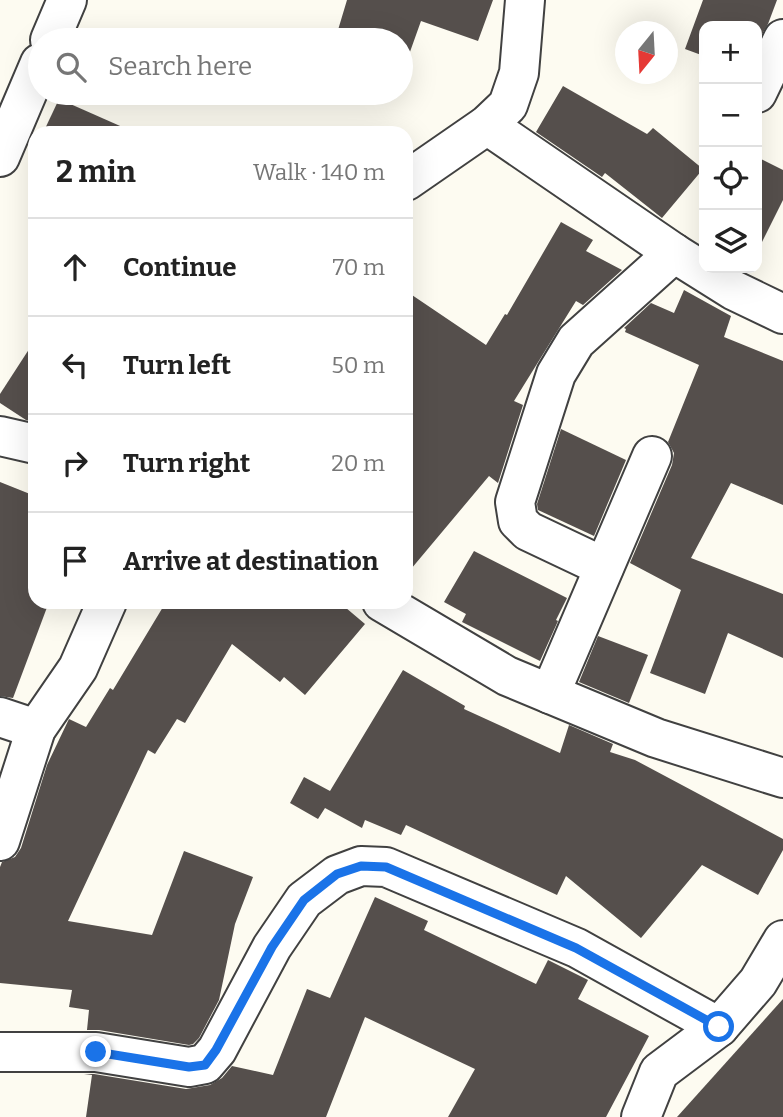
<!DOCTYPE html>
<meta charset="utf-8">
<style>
:root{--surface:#fff;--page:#f2f2f2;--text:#222;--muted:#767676;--line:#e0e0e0}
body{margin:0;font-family:Bitter,serif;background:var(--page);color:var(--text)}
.controls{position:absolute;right:21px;top:21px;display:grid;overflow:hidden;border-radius:14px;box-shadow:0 7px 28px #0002}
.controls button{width:63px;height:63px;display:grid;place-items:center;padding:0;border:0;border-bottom:2px solid var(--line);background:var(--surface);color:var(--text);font:35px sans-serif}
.compass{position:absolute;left:615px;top:21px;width:63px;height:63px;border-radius:50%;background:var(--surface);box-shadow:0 7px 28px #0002;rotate:198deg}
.stop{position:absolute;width:21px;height:21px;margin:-16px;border:5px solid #1a73e8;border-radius:50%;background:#fff}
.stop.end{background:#1a73e8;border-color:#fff;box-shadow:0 2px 7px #0008}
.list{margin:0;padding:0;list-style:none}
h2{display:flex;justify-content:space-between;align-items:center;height:91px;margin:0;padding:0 28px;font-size:30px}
h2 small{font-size:23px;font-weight:400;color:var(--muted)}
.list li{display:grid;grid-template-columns:46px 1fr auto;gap:21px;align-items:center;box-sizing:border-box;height:98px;padding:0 28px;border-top:2px solid var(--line)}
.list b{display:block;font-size:26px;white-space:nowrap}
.list em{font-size:23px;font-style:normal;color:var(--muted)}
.icon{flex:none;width:38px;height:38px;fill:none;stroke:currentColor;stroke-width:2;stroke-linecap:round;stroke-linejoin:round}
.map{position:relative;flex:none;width:783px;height:1117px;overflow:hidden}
.search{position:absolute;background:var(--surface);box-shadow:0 7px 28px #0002;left:28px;top:28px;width:385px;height:77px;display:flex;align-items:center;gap:18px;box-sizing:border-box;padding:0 24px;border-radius:38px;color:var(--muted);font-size:26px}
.panel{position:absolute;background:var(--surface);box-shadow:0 7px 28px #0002;left:28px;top:126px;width:385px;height:483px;border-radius:21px}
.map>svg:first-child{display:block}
.building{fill:#554f4c}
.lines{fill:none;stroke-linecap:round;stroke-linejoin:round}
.street-casing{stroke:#414141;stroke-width:42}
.street{stroke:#fff;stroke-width:38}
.route{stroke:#1a73e8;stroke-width:9}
</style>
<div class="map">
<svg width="783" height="1117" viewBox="0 0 783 1117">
<rect width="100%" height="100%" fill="#fdfbf1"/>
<g class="building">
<path d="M 347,0 L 493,0 L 478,41 L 421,21 L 401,77 L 401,40 L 335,40 Z"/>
<path d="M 703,0 L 777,0 L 768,24 L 757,43 L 757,26 L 704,26 L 704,56 L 685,49 Z"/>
<path d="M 563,86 L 647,134 L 653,128 L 703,169 L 662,218 L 605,173 L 602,177 L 536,132 Z"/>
<path d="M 59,99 L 136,133 L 43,133 Z"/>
<path d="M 757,157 L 783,170 L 783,200 L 757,252 Z"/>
<path d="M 561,222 L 593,240 L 586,251 L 622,270 L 583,305 L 576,301 L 514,401 L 523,405 L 498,483 L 489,476 L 406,575 L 406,291 L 486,345 L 505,314 L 507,315 Z"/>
<path d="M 684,290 L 731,316 L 724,337 L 783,361 L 783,505 L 731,483 L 691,558 L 783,594 L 783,658 L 728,633 L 705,694 L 650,673 L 681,590 L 630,563 L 672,465 L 674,453 L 668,442 L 699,365 L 625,332 L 626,329 L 624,328 L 651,303 L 674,313 Z"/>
<path d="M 35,340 L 35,422 L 26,420 L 0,403 L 0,394 Z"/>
<path d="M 561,429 L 626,460 L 594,536 L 538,510 L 537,504 Z"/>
<path d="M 0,482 L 35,496 L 35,602 L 49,602 L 13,698 L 0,696 Z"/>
<path d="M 474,551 L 567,598 L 556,620 L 558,621 L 540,661 L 462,622 L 466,614 L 444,602 Z"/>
<path d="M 166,602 L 339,602 L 365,624 L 305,695 L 284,677 L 280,682 L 232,644 L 185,723 L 177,719 L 155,754 L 148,750 L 68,921 L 152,935 L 184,851 L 253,877 L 235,924 L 219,1000 L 199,1038 L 193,1044 L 189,1045 L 99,1030 L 87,1030 L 89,1010 L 69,1007 L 72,990 L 0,983 L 0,867 L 2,862 L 15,857 L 21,848 L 47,765 L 68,721 L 69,719 L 86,727 L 110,688 L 113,690 Z"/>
<path d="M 598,636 L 648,655 L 629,703 L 579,682 Z"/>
<path d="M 403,670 L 465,706 L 464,709 L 560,753 L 569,725 L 613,744 L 610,752 L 635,760 L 783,839 L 783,850 L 758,895 L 702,865 L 641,938 L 566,876 L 557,895 L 406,825 L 401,835 L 365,820 L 362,828 L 325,808 L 318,819 L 290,803 L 304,777 L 330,791 Z"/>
<path d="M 375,897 L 428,921 L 424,930 L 536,984 L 548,960 L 588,980 L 578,999 L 649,1036 L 606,1117 L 448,1117 L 475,1069 L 365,1017 L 326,1117 L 86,1117 L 92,1075 L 84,1074 L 94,1074 L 186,1089 L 210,1085 L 222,1078 L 232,1066 L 273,1075 L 307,989 L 330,998 Z"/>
<path d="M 783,999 L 783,1117 L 677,1117 Z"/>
</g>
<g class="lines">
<defs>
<g id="street">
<path d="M 50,40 L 67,0"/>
<path d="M 757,93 L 783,39"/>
<path d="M 487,125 L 674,253 L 733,290 L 783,314"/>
<path d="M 0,157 L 40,63"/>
<path d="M 406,181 L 487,125 L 508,105 L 519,73 L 525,0"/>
<path d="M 0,436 L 35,444"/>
<path d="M 604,567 L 528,531 L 518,521 L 515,502 L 556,374 L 576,341 L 674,253"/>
<path d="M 382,602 L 507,676 L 656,738 L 783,778"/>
<path d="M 550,694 L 652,456"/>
<path d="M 0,717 L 36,729"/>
<path d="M 0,841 L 36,729 L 78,668 L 107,602"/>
<path d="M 0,1052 L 96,1052 L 189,1067 L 205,1064 L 217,1050 L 272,947 L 304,900 L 337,875 L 361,866 L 386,867 L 577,948 L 719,1027"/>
<path d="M 641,1117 L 659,1072 L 719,1027 L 758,982 L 783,940"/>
</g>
</defs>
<use href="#street" class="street-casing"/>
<use href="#street" class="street"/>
</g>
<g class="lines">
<path class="route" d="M 96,1052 L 189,1067 L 205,1065 L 216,1050 L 272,947 L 304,900 L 337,874 L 361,866 L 386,867 L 576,948 L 719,1027"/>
</g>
</svg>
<div class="controls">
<button>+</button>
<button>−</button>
<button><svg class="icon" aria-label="locate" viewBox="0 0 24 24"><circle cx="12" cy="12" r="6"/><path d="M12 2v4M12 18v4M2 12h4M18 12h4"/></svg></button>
<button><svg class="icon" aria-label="layers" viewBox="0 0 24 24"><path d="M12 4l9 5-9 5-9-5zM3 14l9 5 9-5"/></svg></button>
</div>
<svg class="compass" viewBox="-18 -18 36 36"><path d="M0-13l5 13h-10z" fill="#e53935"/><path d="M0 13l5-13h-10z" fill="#767676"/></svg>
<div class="stop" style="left:719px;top:1027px"></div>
<div class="stop end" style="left:96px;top:1052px"></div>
<div class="search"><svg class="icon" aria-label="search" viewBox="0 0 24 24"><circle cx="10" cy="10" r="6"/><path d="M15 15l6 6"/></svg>Search here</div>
<section class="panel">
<h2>2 min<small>Walk · 140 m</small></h2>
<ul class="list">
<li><svg class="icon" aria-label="ahead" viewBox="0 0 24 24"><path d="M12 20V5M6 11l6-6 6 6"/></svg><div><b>Continue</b></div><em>70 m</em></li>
<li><svg class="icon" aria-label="left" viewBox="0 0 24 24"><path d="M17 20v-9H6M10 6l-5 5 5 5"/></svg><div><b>Turn left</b></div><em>50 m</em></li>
<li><svg class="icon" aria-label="right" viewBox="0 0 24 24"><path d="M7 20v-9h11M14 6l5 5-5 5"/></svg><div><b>Turn right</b></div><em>20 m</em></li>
<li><svg class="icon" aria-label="arrive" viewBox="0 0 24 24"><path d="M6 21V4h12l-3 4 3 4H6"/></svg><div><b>Arrive at destination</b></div></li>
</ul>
</section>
</div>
